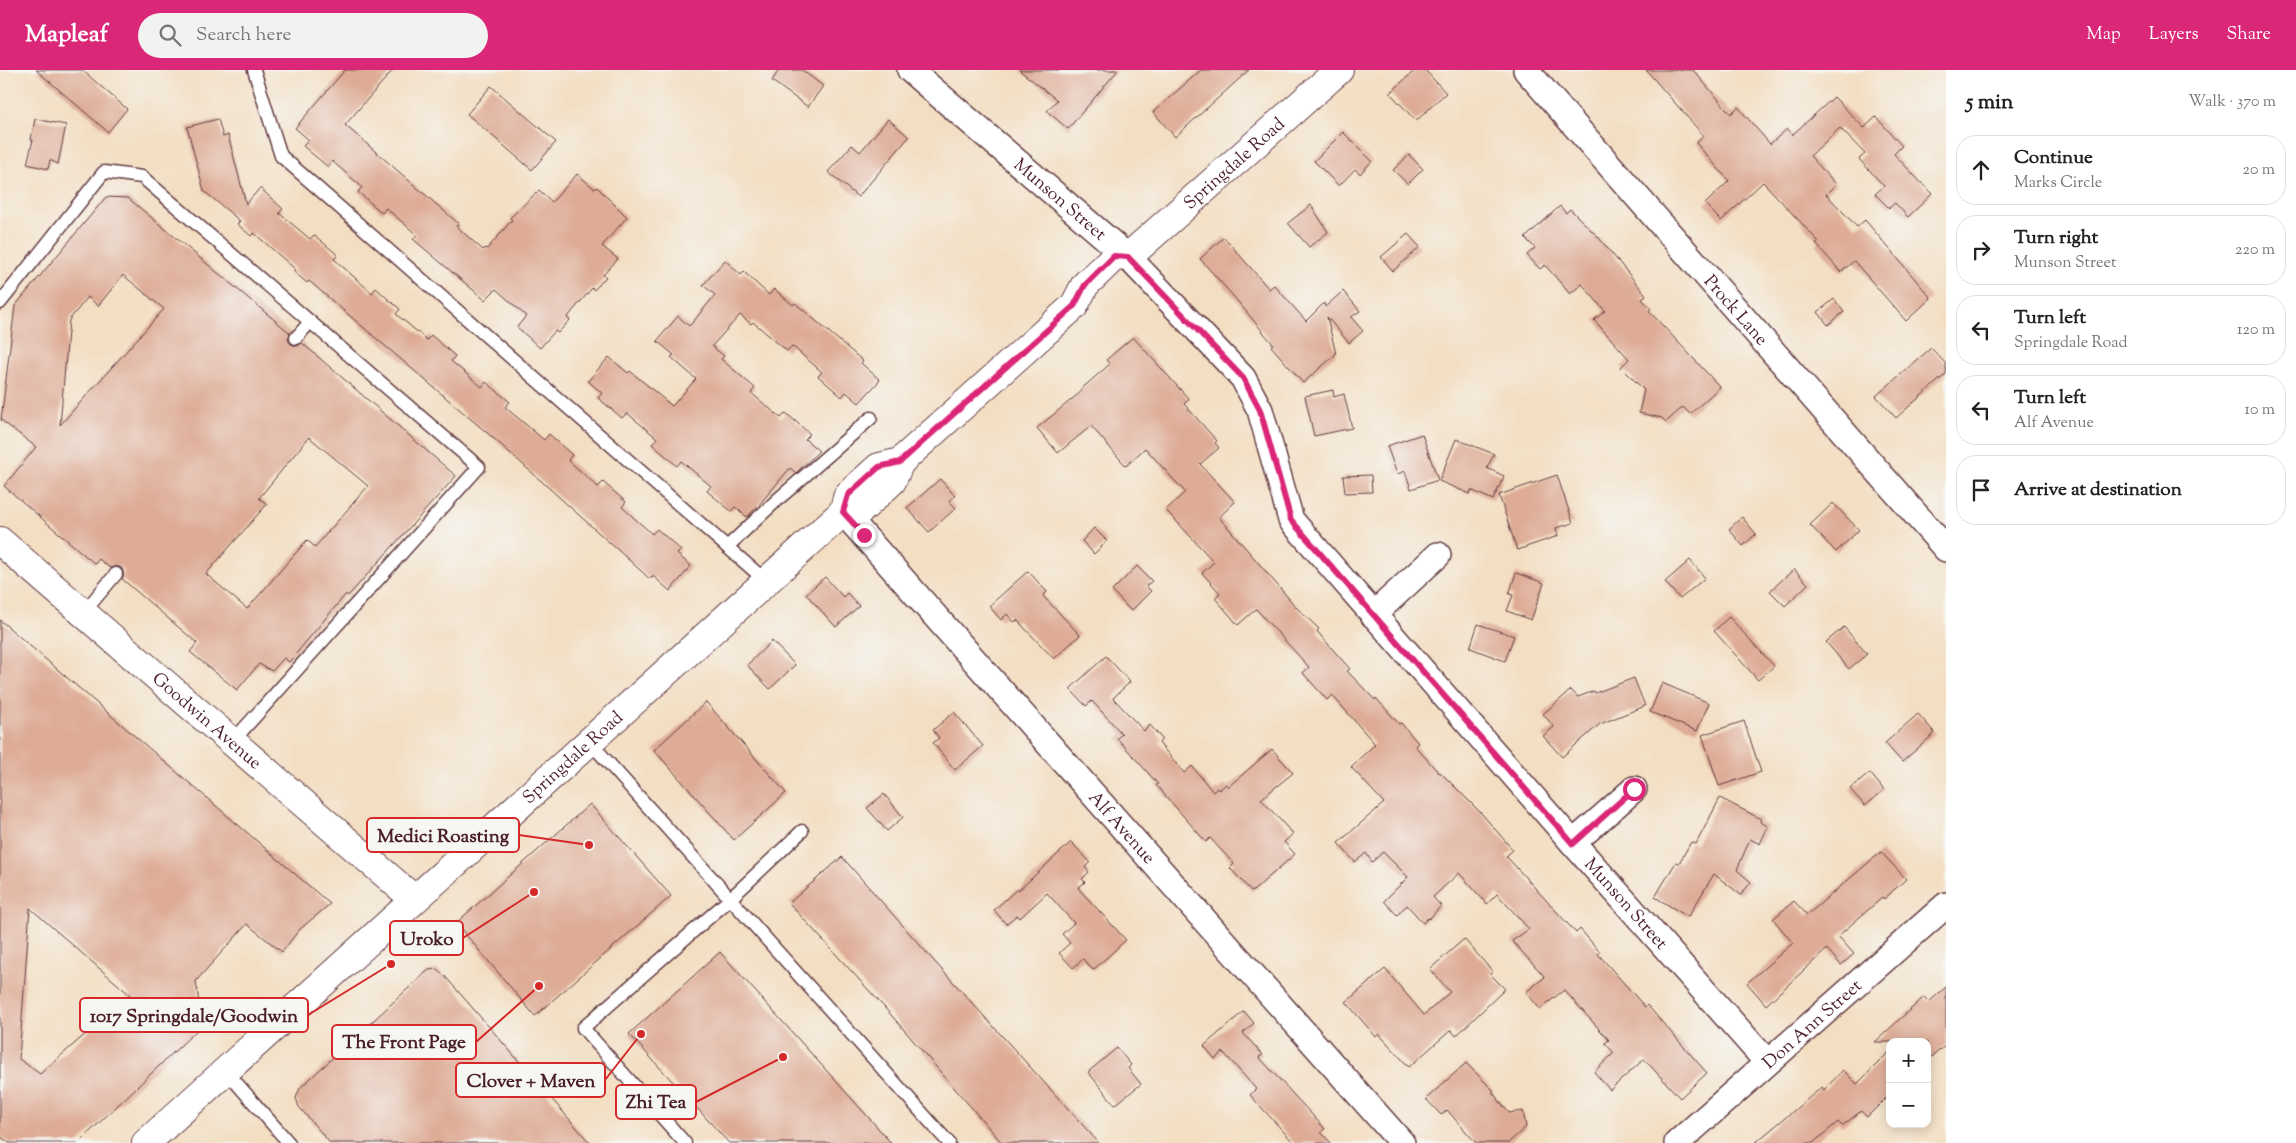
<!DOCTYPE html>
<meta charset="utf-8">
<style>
:root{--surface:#fff;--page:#f2f2f2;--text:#222;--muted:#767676;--line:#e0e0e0;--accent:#db2777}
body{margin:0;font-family:"Sorts Mill Goudy",serif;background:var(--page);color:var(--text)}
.controls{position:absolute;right:15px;bottom:15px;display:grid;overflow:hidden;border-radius:10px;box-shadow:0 2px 12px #0003}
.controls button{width:45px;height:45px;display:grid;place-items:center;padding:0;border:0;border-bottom:1px solid var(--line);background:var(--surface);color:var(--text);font:25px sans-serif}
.stop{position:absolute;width:15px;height:15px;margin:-11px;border:4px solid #db2777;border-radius:50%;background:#fff}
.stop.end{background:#db2777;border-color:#fff;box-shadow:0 1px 5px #0008}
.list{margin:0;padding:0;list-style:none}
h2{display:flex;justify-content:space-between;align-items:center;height:65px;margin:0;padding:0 20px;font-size:21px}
h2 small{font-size:16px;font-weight:400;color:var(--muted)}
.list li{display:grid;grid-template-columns:32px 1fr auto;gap:15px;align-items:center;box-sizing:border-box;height:70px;margin:0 10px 10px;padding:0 10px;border:1px solid var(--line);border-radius:20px}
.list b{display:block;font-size:19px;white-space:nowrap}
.list p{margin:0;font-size:16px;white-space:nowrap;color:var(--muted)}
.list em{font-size:16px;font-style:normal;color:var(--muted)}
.icon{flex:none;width:28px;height:28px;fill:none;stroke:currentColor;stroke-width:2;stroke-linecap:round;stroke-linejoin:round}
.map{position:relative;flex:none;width:1946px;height:1073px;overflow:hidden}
header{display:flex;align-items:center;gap:30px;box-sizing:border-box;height:70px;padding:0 25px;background:var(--accent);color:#fff}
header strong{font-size:24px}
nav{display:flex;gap:28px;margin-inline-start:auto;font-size:18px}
.search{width:350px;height:45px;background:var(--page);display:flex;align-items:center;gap:12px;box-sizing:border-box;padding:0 18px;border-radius:28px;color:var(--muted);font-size:19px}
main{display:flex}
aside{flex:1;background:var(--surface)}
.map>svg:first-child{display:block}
.building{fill:#deac96;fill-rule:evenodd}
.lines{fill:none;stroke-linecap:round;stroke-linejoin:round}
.lane-casing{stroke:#633c42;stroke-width:15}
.street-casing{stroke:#633c42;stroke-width:28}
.secondary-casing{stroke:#633c42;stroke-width:30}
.lane{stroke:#fff;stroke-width:12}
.street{stroke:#fff;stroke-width:25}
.secondary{stroke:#fff;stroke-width:28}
.route{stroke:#db2777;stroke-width:6}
.labels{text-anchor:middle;stroke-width:4.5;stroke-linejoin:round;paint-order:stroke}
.street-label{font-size:18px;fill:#4a1f2b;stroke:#f6f6f2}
.leader{fill:none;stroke:#d62828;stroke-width:2}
.callout-dot{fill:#d62828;stroke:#f6f6f2;stroke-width:2}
.callout{fill:#f6f6f2;stroke:#d62828;stroke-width:2}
.callout-label{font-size:19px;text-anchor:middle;font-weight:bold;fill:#4a1f2b}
</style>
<header>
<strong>Mapleaf</strong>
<div class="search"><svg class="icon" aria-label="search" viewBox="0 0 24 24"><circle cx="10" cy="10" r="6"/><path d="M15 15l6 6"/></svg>Search here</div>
<nav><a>Map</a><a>Layers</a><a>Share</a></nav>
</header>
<main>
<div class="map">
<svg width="1946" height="1073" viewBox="0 0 1946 1073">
<rect width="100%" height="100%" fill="#f6f6f2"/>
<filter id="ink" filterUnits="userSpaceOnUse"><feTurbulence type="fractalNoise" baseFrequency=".02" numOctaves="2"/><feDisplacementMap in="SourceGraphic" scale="10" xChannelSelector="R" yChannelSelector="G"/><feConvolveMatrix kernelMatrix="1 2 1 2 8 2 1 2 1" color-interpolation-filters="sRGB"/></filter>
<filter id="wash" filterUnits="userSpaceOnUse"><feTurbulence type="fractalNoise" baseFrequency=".0096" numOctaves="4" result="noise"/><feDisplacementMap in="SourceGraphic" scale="20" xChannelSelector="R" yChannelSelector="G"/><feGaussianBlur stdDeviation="1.12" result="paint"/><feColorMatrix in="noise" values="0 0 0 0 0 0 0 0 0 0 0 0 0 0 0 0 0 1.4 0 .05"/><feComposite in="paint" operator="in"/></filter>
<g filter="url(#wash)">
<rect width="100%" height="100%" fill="#f3dec2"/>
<g id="blocks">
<g class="building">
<path d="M 36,0 L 82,0 L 127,39 L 108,62 Z"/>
<path d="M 345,0 L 393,0 L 345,55 L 459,154 L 456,156 L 483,180 L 485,178 L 487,179 L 512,150 L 510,148 L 539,120 L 552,132 L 577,104 L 595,119 L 597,117 L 627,147 L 602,176 L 618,189 L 603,205 L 606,207 L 594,220 L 592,218 L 567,248 L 570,250 L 558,263 L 555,261 L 540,278 L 517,257 L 526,246 L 496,219 L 485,230 L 413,169 L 417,165 L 386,138 L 382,143 L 358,122 L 362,117 L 332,91 L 328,97 L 303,76 L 309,70 L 295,58 Z"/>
<path d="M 779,0 L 802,0 L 823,16 L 808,37 L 772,11 Z"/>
<path d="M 1019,0 L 1118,0 L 1068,59 L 1047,41 L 1057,30 Z"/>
<path d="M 1201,0 L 1249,0 L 1175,67 L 1153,42 Z"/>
<path d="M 1415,0 L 1425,0 L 1446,23 L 1416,51 L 1390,23 Z"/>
<path d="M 1646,0 L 1693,0 L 1731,44 L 1738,37 L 1770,74 L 1787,59 L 1792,65 L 1834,27 L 1864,58 L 1876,47 L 1902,76 L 1894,84 L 1932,124 L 1908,147 L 1895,133 L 1889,138 L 1875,124 L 1884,116 L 1859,89 L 1865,84 L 1840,58 L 1810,86 L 1836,114 L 1826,124 L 1857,157 L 1865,150 L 1931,228 L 1906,251 L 1854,191 L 1841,202 L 1816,174 L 1819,172 L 1763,112 L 1721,151 L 1705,134 L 1729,111 L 1696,73 L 1704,66 Z"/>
<path d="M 491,16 L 556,72 L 532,100 L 467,44 Z"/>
<path d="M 35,49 L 66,55 L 58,94 L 50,90 L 48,99 L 27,94 L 33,70 L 31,70 Z"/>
<path d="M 218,49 L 223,67 L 228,65 L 246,134 L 260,118 L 283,139 L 279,143 L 310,169 L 314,165 L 338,185 L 334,189 L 372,223 L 376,218 L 388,229 L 400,239 L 396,244 L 427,270 L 431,265 L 455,286 L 451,291 L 482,317 L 486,312 L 510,332 L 505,337 L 544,370 L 549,364 L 572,385 L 568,390 L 598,417 L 603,412 L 626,432 L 622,437 L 652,464 L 657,459 L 681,480 L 677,484 L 691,496 L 670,521 L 653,506 L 650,509 L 630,491 L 499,373 L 309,211 L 307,213 L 293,201 L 295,199 L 254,163 L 251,166 L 237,154 L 240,151 L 204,121 L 187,57 Z"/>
<path d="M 888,49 L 909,67 L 858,127 L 828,102 L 852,75 L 860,82 Z"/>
<path d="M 1343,62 L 1372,91 L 1360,104 L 1355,99 L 1339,116 L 1314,91 Z"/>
<path d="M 1409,85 L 1423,99 L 1408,114 L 1393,100 Z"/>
<path d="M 106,127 L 128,128 L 290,263 L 288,270 L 291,274 L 298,276 L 302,273 L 456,406 L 348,526 L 346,524 L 289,592 L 284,588 L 272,601 L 259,594 L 237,620 L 190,582 L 197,573 L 122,509 L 124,505 L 122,498 L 117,496 L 110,498 L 99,489 L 95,494 L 4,416 L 36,377 L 1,350 L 15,236 ZM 123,205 L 164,239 L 60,355 L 69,250 L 88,227 L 98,236 ZM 309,367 L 368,416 L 315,477 L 307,470 L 247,539 L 206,504 L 267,434 L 259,428 Z"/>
<path d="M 1311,135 L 1328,162 L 1309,177 L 1288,153 Z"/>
<path d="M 1560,136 L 1566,143 L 1570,139 L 1599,168 L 1646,225 L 1642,229 L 1651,239 L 1649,241 L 1720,317 L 1690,344 L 1683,337 L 1666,352 L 1662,348 L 1639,343 L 1644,320 L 1621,297 L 1629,289 L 1594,250 L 1605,241 L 1582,214 L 1570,224 L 1545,195 L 1540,199 L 1527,185 L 1535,178 L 1525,168 Z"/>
<path d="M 1408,164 L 1420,177 L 1393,201 L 1381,187 Z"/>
<path d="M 1224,167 L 1269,219 L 1274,215 L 1306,251 L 1324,233 L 1325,237 L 1343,221 L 1360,241 L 1351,247 L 1363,261 L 1349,273 L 1327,247 L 1336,284 L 1303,313 L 1271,276 L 1273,274 L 1234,227 L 1200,189 Z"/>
<path d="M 725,190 L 741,205 L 744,202 L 769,225 L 774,219 L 793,235 L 795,233 L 863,291 L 861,293 L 880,310 L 859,333 L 846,322 L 842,327 L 818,306 L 822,302 L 792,276 L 787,281 L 753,252 L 751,254 L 740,245 L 712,276 L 724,286 L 721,289 L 755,318 L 751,323 L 781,348 L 786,343 L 810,364 L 805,369 L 819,381 L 796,403 L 790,398 L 759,435 L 747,447 L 735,437 L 731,441 L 707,421 L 711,416 L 681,391 L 677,396 L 652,374 L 657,368 L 627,343 L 622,348 L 598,328 L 602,323 L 588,311 L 609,287 L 628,303 L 630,301 L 672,336 L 696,309 L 671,287 L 674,285 L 657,271 L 678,246 L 689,256 L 693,252 L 715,225 L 703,215 Z"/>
<path d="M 1834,229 L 1844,242 L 1828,255 L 1818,242 Z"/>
<path d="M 1133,267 L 1189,329 L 1184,334 L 1217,371 L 1215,373 L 1219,378 L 1200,394 L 1235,432 L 1219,447 L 1297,538 L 1319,559 L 1317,561 L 1321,566 L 1350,599 L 1347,601 L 1375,630 L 1376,628 L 1399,654 L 1401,653 L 1418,673 L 1415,676 L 1439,703 L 1440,702 L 1481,743 L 1513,780 L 1506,786 L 1576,863 L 1580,859 L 1600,882 L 1598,884 L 1645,937 L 1647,935 L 1707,1003 L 1680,1028 L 1644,989 L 1610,1020 L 1594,1002 L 1614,983 L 1605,973 L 1609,970 L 1564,920 L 1540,939 L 1526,922 L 1545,907 L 1512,871 L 1529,859 L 1497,824 L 1487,834 L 1459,803 L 1433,827 L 1441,836 L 1429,849 L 1428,848 L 1423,853 L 1407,835 L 1397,845 L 1384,831 L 1408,807 L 1383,782 L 1372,792 L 1366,783 L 1355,792 L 1338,773 L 1384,733 L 1351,697 L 1375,674 L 1332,625 L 1327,630 L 1303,603 L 1309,597 L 1256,539 L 1238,555 L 1215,528 L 1220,523 L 1202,503 L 1214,492 L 1166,440 L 1185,422 L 1145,378 L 1126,396 L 1091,356 L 1058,383 L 1037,358 L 1082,321 L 1080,320 L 1110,294 L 1106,290 Z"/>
<path d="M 1931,278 L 1946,294 L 1946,304 L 1896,348 L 1876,326 Z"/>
<path d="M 1333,320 L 1334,327 L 1344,324 L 1352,358 L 1314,366 L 1305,326 Z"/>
<path d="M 1422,364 L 1438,410 L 1411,419 L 1405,401 L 1397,404 L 1387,376 Z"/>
<path d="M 1456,369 L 1494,384 L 1487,398 L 1504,406 L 1493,430 L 1471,420 L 1470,424 L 1439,411 Z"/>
<path d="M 1371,405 L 1372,422 L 1345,423 L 1343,406 Z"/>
<path d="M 1557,405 L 1573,453 L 1556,458 L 1558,466 L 1517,480 L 1499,425 Z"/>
<path d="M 940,409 L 955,426 L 949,431 L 956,438 L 929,462 L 907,438 Z"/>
<path d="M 1833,433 L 1859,460 L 1836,482 L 1810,455 Z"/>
<path d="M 1742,447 L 1756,464 L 1743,476 L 1729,459 Z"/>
<path d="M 1094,458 L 1107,471 L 1094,484 L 1082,471 Z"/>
<path d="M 1690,490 L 1705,508 L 1680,529 L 1665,512 Z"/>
<path d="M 1137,496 L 1152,511 L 1146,516 L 1151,521 L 1131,541 L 1112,521 Z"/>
<path d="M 1794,499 L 1808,514 L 1785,536 L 1770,521 Z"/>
<path d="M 1028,501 L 1047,522 L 1043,526 L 1080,565 L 1054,589 L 1017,550 L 1014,552 L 1007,544 L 1001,550 L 989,536 Z"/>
<path d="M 1516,503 L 1544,513 L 1531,550 L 1507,541 L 1513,525 L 1509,524 Z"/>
<path d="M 825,507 L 843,527 L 847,523 L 859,536 L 836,557 L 806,524 Z"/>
<path d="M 1729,547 L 1774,596 L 1758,610 L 1714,561 Z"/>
<path d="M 0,550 L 330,834 L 299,860 L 282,882 L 247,854 L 196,911 L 201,949 L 198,959 L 78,1073 L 9,1073 L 0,1066 ZM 30,838 L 130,925 L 40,1004 L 19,989 Z"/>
<path d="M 1478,554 L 1514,566 L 1505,591 L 1470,578 Z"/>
<path d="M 1844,557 L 1867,584 L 1849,599 L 1826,572 Z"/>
<path d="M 772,571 L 795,595 L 770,619 L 747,595 Z"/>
<path d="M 1106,586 L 1130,612 L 1113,628 L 1144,661 L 1150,655 L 1162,669 L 1159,673 L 1184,703 L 1192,696 L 1213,722 L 1217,718 L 1219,720 L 1226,714 L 1228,717 L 1272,679 L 1293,703 L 1261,729 L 1293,764 L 1284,772 L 1295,784 L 1252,822 L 1230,798 L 1234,794 L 1210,768 L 1206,772 L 1156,715 L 1158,714 L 1117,668 L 1122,664 L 1092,631 L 1086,636 L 1070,619 Z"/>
<path d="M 1634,608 L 1645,636 L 1600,654 L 1562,687 L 1543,666 L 1554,657 L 1543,644 L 1571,620 L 1578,627 L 1594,621 L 1595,623 Z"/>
<path d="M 1662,613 L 1709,633 L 1697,661 L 1650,642 Z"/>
<path d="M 706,632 L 786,723 L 734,770 L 654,680 Z"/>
<path d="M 954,642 L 983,676 L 955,700 L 933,673 L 939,668 L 933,660 Z"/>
<path d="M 1918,644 L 1935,663 L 1902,692 L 1885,673 Z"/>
<path d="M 1744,651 L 1761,702 L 1719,716 L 1702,665 Z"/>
<path d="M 1870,703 L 1884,720 L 1865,736 L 1850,719 Z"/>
<path d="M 884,724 L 903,747 L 887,761 L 867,738 Z"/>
<path d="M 1720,728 L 1761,749 L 1760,752 L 1768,756 L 1760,774 L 1750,769 L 1737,800 L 1751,812 L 1741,825 L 1714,804 L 1688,847 L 1655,827 L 1676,792 L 1679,793 L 1691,772 L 1696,774 Z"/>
<path d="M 590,734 L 671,826 L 535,946 L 456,853 Z"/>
<path d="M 1071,772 L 1090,792 L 1085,797 L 1089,802 L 1082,809 L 1085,812 L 1078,818 L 1126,870 L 1093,900 L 1083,889 L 1073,898 L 1059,883 L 1070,873 L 1062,864 L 1074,853 L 1047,823 L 1020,848 L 1017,845 L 1006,854 L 994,840 L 1017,819 L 1018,821 Z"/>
<path d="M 1881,782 L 1906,809 L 1884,829 L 1883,827 L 1838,866 L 1854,884 L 1841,895 L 1827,879 L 1766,935 L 1747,913 L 1793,873 L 1773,849 L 1794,831 L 1807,845 Z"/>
<path d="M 842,787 L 934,891 L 1099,1073 L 1002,1073 L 885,938 L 789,833 Z"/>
<path d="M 1464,869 L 1493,902 L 1490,904 L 1505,919 L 1456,966 L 1451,960 L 1409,997 L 1379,964 L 1376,967 L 1346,932 L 1385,899 L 1424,945 L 1450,922 L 1430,899 Z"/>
<path d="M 720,882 L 878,1058 L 891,1073 L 729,1073 L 629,964 Z"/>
<path d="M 437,899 L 443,904 L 590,1073 L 330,1073 L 299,1037 L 296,1028 L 300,1018 L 425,903 L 429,900 Z"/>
<path d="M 1946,917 L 1946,975 L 1927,991 L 1927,972 L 1875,972 L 1924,927 L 1929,932 Z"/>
<path d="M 1244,941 L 1254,953 L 1243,963 L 1263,985 L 1259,987 L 1325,1059 L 1321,1062 L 1331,1073 L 1294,1073 L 1250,1025 L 1256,1019 L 1223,982 L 1215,989 L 1204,976 Z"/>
<path d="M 1117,978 L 1131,995 L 1128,998 L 1141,1014 L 1115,1035 L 1088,1002 Z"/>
<path d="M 1890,981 L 1890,1024 L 1867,1047 L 1861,1041 L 1842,1056 L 1838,1052 L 1813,1073 L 1755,1073 L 1822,1017 L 1824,1020 L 1843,1000 L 1857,1014 Z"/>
<path d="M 1466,993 L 1493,1020 L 1493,1023 L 1509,1043 L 1523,1041 L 1526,1057 L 1508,1073 L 1476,1073 L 1447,1040 L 1441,1045 L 1426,1029 Z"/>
</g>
</g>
</g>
<g filter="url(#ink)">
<use href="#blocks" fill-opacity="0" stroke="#633c42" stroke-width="1"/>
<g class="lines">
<defs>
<g id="lane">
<path d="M 254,0 L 281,86 L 766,511"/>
<path d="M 0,233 L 104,102 L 142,107 L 479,397 L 232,672"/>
<path d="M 296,268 L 310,252"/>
<path d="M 727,477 L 776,431 L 871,348"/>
<path d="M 83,543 L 116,504"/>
<path d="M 589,671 L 949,1073"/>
<path d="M 225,1000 L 289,1073"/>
<path d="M 685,1073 L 583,958 L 730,829 L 802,761"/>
</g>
<g id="street">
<path id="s1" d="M 910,0 L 1128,187 L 1243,308 L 1260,340 L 1291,450 L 1573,773 L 1767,992"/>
<path id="s2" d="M 1526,0 L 1946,479"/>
<path id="s3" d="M 843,442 L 1402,1073"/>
<path d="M 1373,545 L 1438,485"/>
<path d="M 1573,773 L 1634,719"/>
<path id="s4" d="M 1677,1073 L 1946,835"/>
</g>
<g id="secondary">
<path d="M 843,442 L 862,439 L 892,411 L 900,392"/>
<path id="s5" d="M 0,471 L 414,829"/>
<path id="s6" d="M 146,1073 L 843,442 L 848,425 L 860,414 L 879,397 L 900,392 L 1074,236 L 1085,215 L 1115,186 L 1128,187 L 1339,0"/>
</g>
</defs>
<use href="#lane" class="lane-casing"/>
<use href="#street" class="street-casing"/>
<use href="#secondary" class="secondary-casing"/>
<use href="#lane" class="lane"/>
<use href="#street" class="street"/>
<use href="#secondary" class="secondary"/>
</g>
</g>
<g class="lines" filter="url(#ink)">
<path class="route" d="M 864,465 L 843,442 L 848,425 L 879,397 L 900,392 L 1074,236 L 1085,215 L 1114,186 L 1128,187 L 1243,308 L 1260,340 L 1291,450 L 1573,774 L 1634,719"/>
</g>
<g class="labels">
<g class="street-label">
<text dy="6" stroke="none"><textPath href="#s6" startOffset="1475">Springdale Road</textPath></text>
<text dy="6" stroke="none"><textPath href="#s1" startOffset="198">Munson Street</textPath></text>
<text dy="6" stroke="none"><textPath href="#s2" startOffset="319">Prock Lane</textPath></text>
<text dy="6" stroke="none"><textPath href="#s5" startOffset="274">Goodwin Avenue</textPath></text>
<text dy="6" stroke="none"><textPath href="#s6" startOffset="575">Springdale Road</textPath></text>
<text dy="6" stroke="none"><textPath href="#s3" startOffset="421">Alf Avenue</textPath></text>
<text dy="6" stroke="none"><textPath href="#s1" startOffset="1114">Munson Street</textPath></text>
<text dy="6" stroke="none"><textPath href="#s4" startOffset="180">Don Ann Street</textPath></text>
</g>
</g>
<path class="leader" d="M589 775L519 765M534 822L463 868M391 894L308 945M539 916L476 972M641 964L605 1010M783 987L696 1032"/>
<g class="callout-dot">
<circle cx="589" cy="775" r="5"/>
<circle cx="534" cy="822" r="5"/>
<circle cx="391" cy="894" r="5"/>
<circle cx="539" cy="916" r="5"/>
<circle cx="641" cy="964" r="5"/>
<circle cx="783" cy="987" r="5"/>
</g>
<g class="callout">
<rect x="367" y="748" width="152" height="34" rx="5"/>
<rect x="390" y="851" width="73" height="34" rx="5"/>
<rect x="80" y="928" width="228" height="34" rx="5"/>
<rect x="332" y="955" width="144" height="34" rx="5"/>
<rect x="456" y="993" width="149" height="34" rx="5"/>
<rect x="616" y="1015" width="80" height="34" rx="5"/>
</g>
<g class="callout-label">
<text x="443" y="772">Medici Roasting</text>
<text x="427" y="875">Uroko</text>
<text x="194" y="952">1017 Springdale/Goodwin</text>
<text x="404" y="978">The Front Page</text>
<text x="531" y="1017">Clover + Maven</text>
<text x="656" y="1038">Zhi Tea</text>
</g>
</svg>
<div class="controls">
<button>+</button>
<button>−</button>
</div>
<div class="stop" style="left:1634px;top:719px"></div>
<div class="stop end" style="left:864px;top:465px"></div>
</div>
<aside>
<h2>5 min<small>Walk · 370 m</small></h2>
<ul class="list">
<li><svg class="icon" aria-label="ahead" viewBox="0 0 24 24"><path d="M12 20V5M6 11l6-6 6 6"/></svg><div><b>Continue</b><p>Marks Circle</p></div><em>20 m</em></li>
<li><svg class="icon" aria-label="right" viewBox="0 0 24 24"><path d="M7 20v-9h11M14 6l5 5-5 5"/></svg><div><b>Turn right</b><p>Munson Street</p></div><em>220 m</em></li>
<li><svg class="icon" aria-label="left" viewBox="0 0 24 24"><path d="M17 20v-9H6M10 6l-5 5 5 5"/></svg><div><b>Turn left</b><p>Springdale Road</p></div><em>120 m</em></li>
<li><svg class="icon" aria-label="left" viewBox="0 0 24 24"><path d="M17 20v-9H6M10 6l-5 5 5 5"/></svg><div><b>Turn left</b><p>Alf Avenue</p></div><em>10 m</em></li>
<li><svg class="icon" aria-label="arrive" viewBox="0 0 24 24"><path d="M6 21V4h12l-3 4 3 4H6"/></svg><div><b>Arrive at destination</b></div></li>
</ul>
</aside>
</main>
